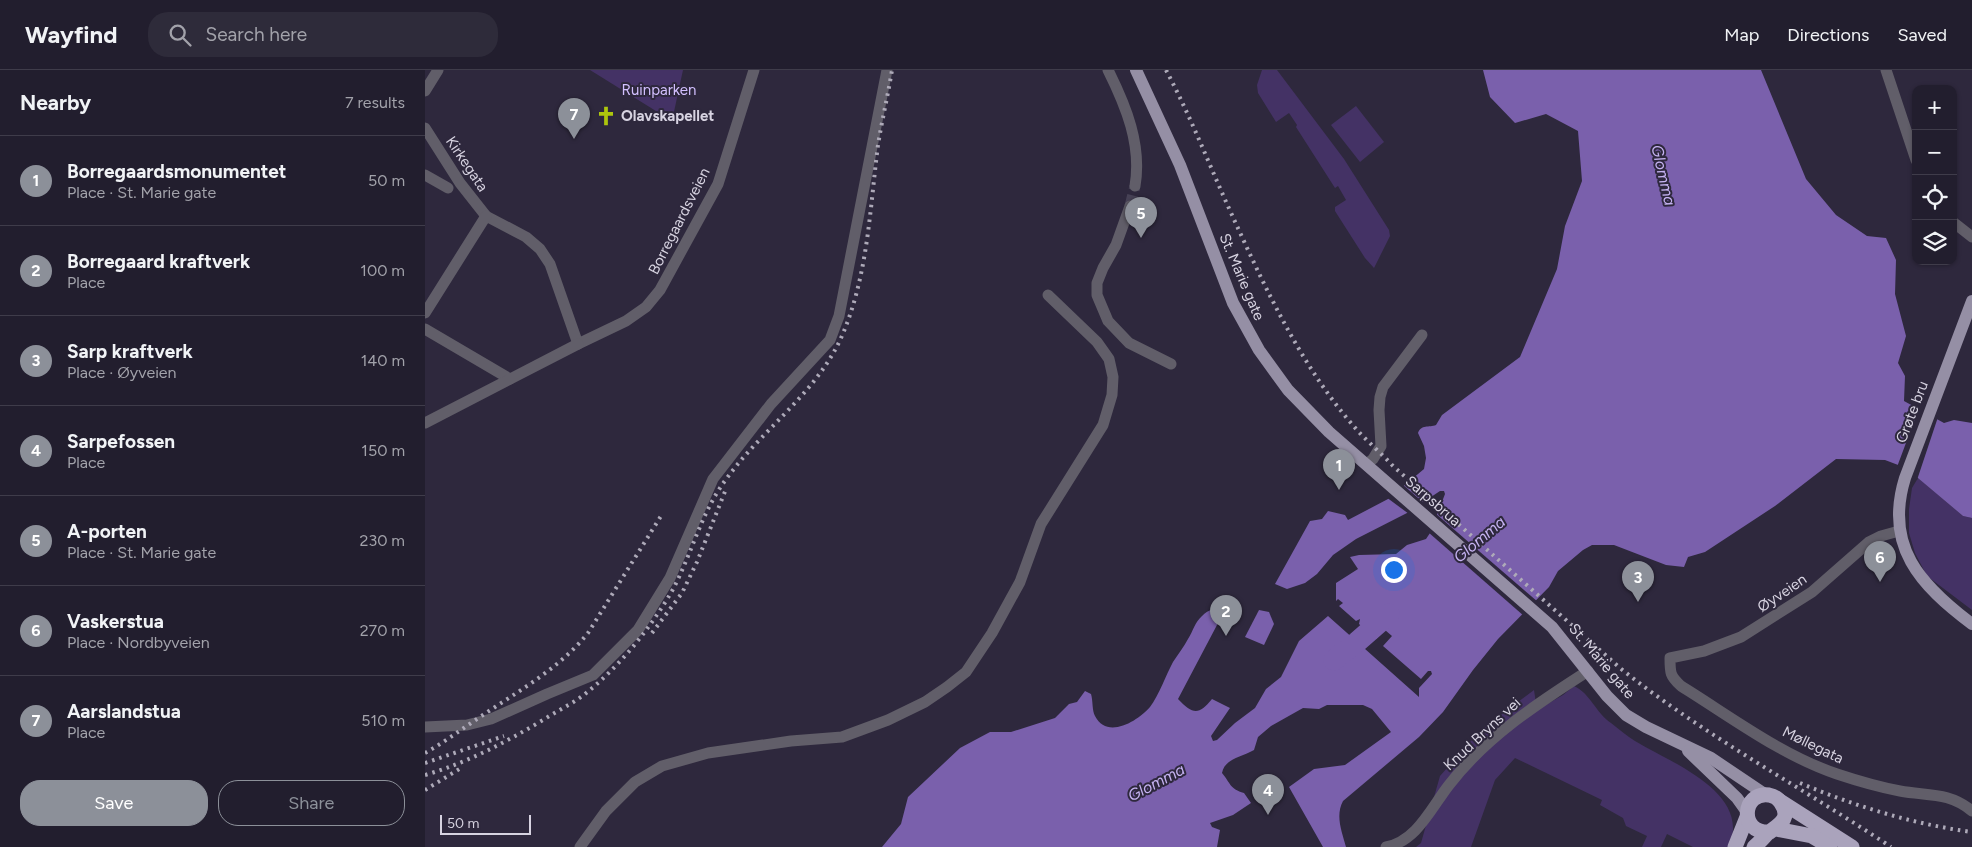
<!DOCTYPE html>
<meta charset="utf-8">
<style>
:root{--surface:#221e2e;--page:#2e2b3a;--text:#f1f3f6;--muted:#a2a2aa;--line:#3f3c4a;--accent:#8c9099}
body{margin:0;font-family:Figtree,sans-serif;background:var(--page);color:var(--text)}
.controls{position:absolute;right:15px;top:15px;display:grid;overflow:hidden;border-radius:10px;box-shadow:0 1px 4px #0004}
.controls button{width:45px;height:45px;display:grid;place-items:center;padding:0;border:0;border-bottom:1px solid var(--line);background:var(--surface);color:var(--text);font:25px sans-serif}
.scale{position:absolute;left:15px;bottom:12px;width:91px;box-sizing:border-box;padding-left:5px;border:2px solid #d7d3e1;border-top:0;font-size:14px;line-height:18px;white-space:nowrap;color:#d7d3e1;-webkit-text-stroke:4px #2e283d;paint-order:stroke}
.you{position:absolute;left:968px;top:499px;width:18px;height:18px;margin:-12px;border:4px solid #fff;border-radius:50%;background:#1a73e8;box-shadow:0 0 0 8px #1a73e833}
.badge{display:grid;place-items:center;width:32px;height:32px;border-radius:50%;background:var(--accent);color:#fff;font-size:16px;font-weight:700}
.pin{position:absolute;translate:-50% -41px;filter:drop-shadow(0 1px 2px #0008)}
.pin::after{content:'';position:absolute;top:26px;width:18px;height:15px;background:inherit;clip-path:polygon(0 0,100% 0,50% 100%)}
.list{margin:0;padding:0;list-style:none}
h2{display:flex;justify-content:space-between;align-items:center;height:65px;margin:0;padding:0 20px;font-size:21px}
h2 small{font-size:16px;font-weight:400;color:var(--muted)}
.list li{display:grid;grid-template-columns:32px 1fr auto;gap:15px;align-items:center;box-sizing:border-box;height:90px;padding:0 20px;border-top:1px solid var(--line)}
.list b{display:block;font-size:19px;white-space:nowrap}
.list p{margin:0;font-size:16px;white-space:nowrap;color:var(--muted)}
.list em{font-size:16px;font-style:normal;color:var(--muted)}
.actions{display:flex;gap:10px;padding:15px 20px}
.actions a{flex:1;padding:11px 0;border:1px solid var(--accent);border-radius:20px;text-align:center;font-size:18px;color:var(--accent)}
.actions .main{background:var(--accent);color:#fff}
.icon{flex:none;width:28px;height:28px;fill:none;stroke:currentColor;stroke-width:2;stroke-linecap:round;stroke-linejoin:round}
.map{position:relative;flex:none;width:1547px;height:777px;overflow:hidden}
header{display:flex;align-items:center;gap:30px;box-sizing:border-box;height:70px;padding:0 25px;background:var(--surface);border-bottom:1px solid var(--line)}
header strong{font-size:24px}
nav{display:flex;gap:28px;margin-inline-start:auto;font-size:18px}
.search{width:350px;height:45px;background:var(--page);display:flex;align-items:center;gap:12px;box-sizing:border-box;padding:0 18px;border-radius:20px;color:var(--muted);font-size:19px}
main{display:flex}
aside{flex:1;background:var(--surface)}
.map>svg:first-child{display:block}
.green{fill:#443265}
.water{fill:#7a60ac}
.pier{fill:#2e283d}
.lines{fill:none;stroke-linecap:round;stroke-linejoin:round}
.river{stroke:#7a60ac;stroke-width:21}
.street-tunnel{stroke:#474256;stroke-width:11;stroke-dasharray:11 5.5;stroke-linecap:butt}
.street{stroke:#615e69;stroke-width:11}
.primary{stroke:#958fa5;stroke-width:12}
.highway{stroke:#aaa3bc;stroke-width:15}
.rail{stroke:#aeaab9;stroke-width:4;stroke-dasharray:2.5 5;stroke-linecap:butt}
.labels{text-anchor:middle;stroke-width:4;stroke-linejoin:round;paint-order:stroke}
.park-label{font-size:15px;fill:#d2bffe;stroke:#2e283d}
.poi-label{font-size:15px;font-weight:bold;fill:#d7d3e1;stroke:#2e283d;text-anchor:start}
.street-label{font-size:15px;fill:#d7d3e1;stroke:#2e283d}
.water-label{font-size:16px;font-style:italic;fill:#c6b3f2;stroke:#2e283d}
</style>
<header>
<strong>Wayfind</strong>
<div class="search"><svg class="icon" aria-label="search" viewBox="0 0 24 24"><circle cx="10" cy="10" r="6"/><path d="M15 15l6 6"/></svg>Search here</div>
<nav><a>Map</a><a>Directions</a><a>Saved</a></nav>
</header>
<main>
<aside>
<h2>Nearby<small>7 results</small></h2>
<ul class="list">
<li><span class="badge">1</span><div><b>Borregaardsmonumentet</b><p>Place · St. Marie gate</p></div><em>50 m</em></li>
<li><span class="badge">2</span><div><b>Borregaard kraftverk</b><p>Place</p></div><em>100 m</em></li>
<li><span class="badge">3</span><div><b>Sarp kraftverk</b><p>Place · Øyveien</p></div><em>140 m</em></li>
<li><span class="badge">4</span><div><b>Sarpefossen</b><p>Place</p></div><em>150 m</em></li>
<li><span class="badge">5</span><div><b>A-porten</b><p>Place · St. Marie gate</p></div><em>230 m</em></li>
<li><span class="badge">6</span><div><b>Vaskerstua</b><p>Place · Nordbyveien</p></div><em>270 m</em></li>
<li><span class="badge">7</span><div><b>Aarslandstua</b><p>Place</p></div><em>510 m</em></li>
</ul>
<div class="actions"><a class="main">Save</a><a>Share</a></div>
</aside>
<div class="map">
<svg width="1547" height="777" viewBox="0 0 1547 777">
<rect width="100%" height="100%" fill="#2e283d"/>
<g class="green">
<path d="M 165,0 L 258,0 L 247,51 Z"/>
<path d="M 837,0 L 852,0 L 919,89 L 964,160 L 965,166 L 949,198 L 940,188 L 910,141 L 910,137 L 921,130 L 913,116 L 910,118 L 871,57 L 872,55 L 864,43 L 851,52 L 833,23 L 832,15 Z"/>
<path d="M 931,36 L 959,72 L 935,92 L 906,55 Z"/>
<path d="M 1493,408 L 1538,446 L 1547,448 L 1547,540 L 1502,506 L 1490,483 L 1484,463 L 1484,439 L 1487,418 Z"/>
<path d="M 1149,616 C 1165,623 1171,643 1186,653 C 1194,659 1202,666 1210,671 C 1246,693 1327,722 1304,777 L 1268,777 L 1242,764 L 1236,777 L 1217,777 L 1222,766 L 1201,756 L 1198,748 L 1175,735 L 1177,730 L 1090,688 L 1070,710 L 1046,777 L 991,777 L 996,773 L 1015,706 L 1045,672 L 1066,652 L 1109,620 L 1112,640 L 1138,625 Z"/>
</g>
<g class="water">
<path d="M 1058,0 L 1336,0 L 1381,109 L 1411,145 L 1442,166 L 1461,168 L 1471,190 L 1470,224 L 1481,266 L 1473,293 L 1480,306 L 1479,331 L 1519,353 L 1529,350 L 1547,353 L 1547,448 L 1538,446 L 1481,398 L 1460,390 L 1411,389 L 1350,436 L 1280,482 L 1263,487 L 1259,497 L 1241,495 L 1189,475 L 1167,475 L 1158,480 L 1133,501 L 1124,517 L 1073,569 L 1048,600 L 1018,642 L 994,667 L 918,731 C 910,746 917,762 921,777 L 898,777 L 864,717 L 889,699 L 920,695 L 966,662 L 947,639 L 938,635 L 902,635 L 894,639 L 878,638 L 846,656 L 833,667 L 829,680 C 817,687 800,688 797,703 C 806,714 805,719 819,723 L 826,733 L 808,745 L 785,753 L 787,757 L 795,760 L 792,777 L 457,777 L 476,754 L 483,727 L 535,678 L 565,662 L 586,662 L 630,648 L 644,634 L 652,632 L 660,621 L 666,624 C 668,630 667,641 670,646 C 682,670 713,651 725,637 C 734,625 741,605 748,592 C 753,584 759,577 763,569 C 768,561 770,552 777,546 C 783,539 793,538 802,536 L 753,629 C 768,645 774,645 787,629 L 805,638 L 786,666 L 788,671 L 792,670 L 810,653 L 830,638 L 841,619 L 856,607 L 874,571 L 903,546 L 994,627 L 994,618 L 1007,604 L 1006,601 L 1003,601 L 996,609 L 958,576 L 967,566 L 960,560 L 951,569 L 934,554 L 935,549 L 931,551 L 914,536 L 918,533 L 913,529 L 911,531 L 911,513 L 933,499 L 925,487 L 934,485 L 971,484 L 982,475 L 1001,469 L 1005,463 L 1020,424 L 1019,421 L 1015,421 L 982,443 L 931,469 L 908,485 L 892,504 L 880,513 L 862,519 L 850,514 L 885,451 L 897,449 L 903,441 L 920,445 L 923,450 L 963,429 L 999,399 L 1001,388 L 999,376 L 993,363 C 996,354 1004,358 1011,355 L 1017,345 L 1095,287 L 1132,199 L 1140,156 L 1157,111 L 1153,61 L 1121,44 L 1090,53 L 1065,27 Z"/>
<path d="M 834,540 L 844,542 L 849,554 L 839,575 L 820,567 Z"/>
</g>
<g class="pier">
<path d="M 1494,338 L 1513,347 L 1492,410 L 1480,400 L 1472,397 Z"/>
<path d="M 977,414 L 1000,434 L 984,444 L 961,427 Z"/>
<path d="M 1010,443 L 1113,532 L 1099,546 L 1003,462 Z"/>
</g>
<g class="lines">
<path class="river" d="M 909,590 L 932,572 L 964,544"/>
<path class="street-tunnel" d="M 705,136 L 710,116"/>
<g class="street">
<path d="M 683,0 C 701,36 717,75 710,116"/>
<path d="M 1461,0 L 1491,90"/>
<path d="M 0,21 L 13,0"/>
<path d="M 0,58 L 35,113 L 61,146 L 101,167 L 115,179 L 125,194 L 153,274 L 201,251 L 221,237 L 235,220 L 293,114 L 329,0"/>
<path d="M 0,105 L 23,118"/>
<path d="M 705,136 L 691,175 L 678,198 L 672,213 L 672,225 L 683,251 L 704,273 L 746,294"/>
<path d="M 1528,152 L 1547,167"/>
<path d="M 0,243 L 61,146"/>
<path d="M 0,259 L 85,309"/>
<path d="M 0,353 L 153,274"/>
<path d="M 942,394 L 948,389 L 956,376 L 954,340 L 955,327 L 958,317 L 997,265"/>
<path d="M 1474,461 L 1456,466 L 1444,472 L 1387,522 L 1316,567 L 1279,581 L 1245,588 C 1245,603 1245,606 1256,616 C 1306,647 1356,685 1412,704 C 1433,711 1454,717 1475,721 C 1503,726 1524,722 1547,741"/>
<path d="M 0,657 L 42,655 L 66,649 L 122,624 L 168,605 L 213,560 L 245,508 L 288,409 L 346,334 L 405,270 L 414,246 L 462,0"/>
<path d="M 155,777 L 181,741 L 210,712 L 237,696 L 283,683 L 366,671 L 417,667 L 463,650 L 500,632 L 522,617 L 541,602 L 567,563 L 595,512 L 616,454 L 678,355 L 687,325 L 688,307 L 684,289 L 672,272 L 623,225"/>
<path d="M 961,777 C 992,771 1006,738 1024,715 C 1061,667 1113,633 1163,601"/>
</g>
<g class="primary">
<path d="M 711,0 L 755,95 L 808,233 L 834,280 L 863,320 L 904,362 L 1127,557 L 1182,626 L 1201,645 L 1221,657 L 1286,688 L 1341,725"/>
<path d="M 1547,231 L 1480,408 C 1459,476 1495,515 1547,554"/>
<path d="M 1263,681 L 1312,728 L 1322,742"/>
</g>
<g class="highway">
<path d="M 1355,731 L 1427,777"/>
<path d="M 1351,759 L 1387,766 L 1405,777"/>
<path d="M 1310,777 L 1322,747"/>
<path d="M 1329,777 C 1334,773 1338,768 1343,763 C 1353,755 1367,749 1356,733 C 1353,728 1349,726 1344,725 C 1317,721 1313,764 1345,762"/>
</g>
<g class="rail">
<path d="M 741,0 C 766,47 785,97 807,145 C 841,220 878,300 933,361 C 944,373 957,384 968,396 L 1195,598 C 1280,666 1376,717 1466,777"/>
<path d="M 227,563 L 257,523 L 272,492 L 301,419"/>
<path d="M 0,683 C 20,672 38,658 58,645 C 95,620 135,598 163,563 L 236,446"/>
<path d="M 0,693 L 79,666"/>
<path d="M 0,705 C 44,692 79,673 118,650 C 132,641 147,634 160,624 C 194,597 225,559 247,521 C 267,484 276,442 302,408 C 339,357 395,321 419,261 C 443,202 445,138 453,75 C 457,50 463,25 467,0"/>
<path d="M 1375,713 C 1430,736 1487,754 1547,762"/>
<path d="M 0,720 L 36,698"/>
</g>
</g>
<defs>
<symbol id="church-bare" viewBox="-9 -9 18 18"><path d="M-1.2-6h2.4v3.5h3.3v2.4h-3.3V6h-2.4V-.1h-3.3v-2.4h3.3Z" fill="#adc60d" stroke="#2e283d" stroke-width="2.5" paint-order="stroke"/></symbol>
</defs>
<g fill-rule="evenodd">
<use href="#church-bare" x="167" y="32" width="28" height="28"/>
</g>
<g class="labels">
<g class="park-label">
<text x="234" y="25">Ruinparken</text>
</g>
<g class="poi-label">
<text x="196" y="51">Olavskapellet</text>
</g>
<g class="street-label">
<text transform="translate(42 94) rotate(56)" y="5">Kirkegata</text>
<text transform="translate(254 151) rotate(-63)" y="5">Borregaardsveien</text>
<text transform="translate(817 207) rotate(67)" y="5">St. Marie gate</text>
<text transform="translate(1487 342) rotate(-69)" y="5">Grøte bru</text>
<text transform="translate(1008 431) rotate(41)" y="5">Sarpsbrua</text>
<text transform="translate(1357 523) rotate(-34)" y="5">Øyveien</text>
<text transform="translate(1177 591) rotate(50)" y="5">St. Marie gate</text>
<text transform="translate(1057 664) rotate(-43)" y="5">Knud Bryns vei</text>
<text transform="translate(1388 675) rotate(26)" y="5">Møllegata</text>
</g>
<g class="water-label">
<text transform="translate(1239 105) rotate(77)" y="6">Glomma</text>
<text transform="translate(1054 469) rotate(-40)" y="6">Glomma</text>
<text transform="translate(731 712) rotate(-28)" y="6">Glomma</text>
</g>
</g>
</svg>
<div class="controls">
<button>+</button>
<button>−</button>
<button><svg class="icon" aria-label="locate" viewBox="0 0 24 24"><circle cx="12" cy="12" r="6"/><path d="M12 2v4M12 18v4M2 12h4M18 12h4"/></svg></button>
<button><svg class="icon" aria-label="layers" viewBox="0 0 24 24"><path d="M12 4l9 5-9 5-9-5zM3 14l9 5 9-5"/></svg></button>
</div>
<div class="scale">50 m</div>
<div class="you"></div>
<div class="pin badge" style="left:914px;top:420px">1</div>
<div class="pin badge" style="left:801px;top:566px">2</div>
<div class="pin badge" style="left:1213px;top:532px">3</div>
<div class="pin badge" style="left:843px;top:745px">4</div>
<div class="pin badge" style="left:716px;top:168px">5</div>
<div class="pin badge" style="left:1455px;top:512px">6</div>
<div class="pin badge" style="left:149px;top:69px">7</div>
</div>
</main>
